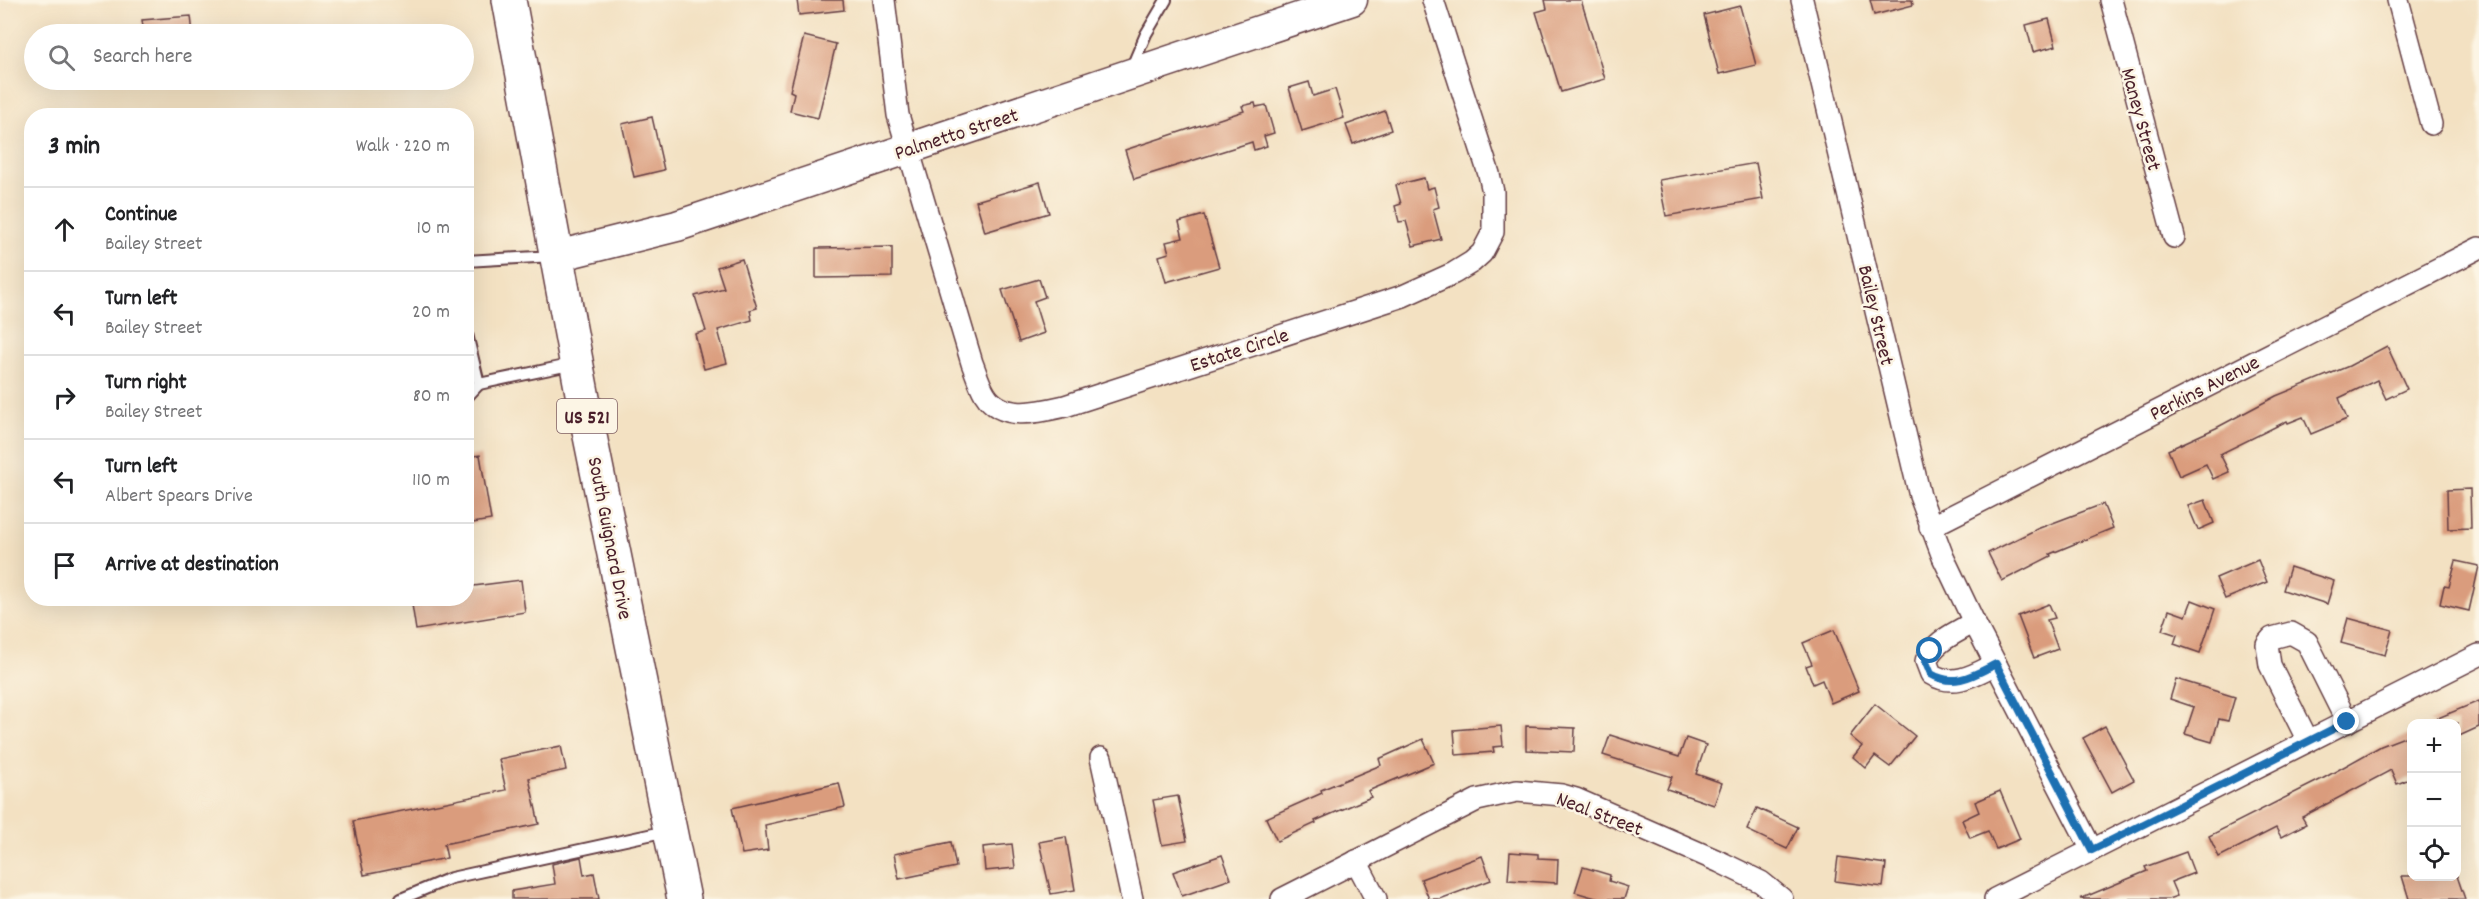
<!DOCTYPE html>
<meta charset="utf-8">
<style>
:root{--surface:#fff;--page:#f2f2f2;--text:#202124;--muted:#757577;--line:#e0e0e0}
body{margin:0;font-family:Dekko,sans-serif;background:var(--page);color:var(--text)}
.controls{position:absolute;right:18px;bottom:18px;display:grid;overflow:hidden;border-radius:12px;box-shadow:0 6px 24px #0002}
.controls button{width:54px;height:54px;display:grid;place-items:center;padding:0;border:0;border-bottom:2px solid var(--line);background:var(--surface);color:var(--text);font:30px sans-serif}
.stop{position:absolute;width:18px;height:18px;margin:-14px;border:4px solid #1f6fb2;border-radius:50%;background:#fff}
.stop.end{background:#1f6fb2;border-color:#fff;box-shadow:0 2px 6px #0008}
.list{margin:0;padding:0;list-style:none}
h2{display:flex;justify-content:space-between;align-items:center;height:78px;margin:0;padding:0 24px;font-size:26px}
h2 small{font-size:20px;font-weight:400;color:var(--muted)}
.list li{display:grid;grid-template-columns:39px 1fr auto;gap:18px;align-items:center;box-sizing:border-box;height:84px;padding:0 24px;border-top:2px solid var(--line)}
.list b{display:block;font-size:22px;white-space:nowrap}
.list p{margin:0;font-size:20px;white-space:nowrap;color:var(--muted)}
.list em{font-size:20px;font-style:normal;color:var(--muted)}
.icon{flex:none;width:33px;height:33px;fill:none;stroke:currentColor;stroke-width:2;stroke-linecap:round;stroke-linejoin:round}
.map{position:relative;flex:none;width:2479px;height:899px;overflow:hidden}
.search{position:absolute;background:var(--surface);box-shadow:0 6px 24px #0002;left:24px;top:24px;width:450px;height:66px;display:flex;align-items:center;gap:15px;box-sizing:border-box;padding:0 21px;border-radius:33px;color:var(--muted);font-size:22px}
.panel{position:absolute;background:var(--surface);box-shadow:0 6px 24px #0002;left:24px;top:108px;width:450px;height:498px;border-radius:24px}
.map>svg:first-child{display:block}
.building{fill:#da9c7d}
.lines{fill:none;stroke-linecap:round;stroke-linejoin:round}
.lane-casing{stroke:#633c42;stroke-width:14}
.street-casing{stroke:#633c42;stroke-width:24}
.secondary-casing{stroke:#633c42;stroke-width:33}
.highway-casing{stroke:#633c42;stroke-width:36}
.lane{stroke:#fff;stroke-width:10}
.street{stroke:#fff;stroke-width:21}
.secondary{stroke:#fff;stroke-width:30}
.highway{stroke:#fff;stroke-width:33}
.route{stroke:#1f6fb2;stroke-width:8}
.labels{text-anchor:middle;stroke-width:5;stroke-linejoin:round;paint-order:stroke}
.shield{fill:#fcf5e5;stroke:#7f5f63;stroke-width:1.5}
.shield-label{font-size:20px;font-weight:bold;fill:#4a1f2b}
.street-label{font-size:21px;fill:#4a1f2b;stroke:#fcf5e5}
</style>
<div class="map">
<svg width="2479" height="899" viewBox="0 0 2479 899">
<rect width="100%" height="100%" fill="#fcf5e5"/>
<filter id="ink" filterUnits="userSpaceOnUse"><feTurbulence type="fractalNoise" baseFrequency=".0167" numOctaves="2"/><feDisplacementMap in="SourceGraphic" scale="12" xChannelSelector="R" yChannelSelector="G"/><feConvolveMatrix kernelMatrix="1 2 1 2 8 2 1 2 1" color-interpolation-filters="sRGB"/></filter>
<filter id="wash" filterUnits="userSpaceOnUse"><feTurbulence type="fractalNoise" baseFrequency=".008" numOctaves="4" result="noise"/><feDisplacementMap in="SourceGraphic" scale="24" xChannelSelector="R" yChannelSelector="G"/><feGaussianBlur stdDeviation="1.35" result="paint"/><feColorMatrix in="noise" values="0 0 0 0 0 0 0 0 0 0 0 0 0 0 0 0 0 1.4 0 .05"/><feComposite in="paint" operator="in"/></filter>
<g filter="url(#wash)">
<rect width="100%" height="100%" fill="#f3e1c2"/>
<g id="blocks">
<g class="building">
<path d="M 797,0 L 843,0 L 844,10 L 799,15 Z"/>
<path d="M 1545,0 L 1581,0 L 1605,79 L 1561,92 L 1536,12 L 1547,9 Z"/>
<path d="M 1870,0 L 1912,0 L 1913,5 L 1874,15 Z"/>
<path d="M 1740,6 L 1756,65 L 1719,74 L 1704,15 Z"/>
<path d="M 191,16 L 193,34 L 144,34 L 142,20 Z"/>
<path d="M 2049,19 L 2056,46 L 2033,52 L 2026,25 Z"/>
<path d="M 804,36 L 836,44 L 818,118 L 790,111 L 794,93 L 790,91 Z"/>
<path d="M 1309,82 L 1313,96 L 1335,89 L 1344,118 L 1302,131 L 1289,88 Z"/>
<path d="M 1255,103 L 1256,107 L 1266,105 L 1274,133 L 1264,136 L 1267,146 L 1254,150 L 1252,142 L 1134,179 L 1125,150 L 1244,111 L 1242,106 Z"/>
<path d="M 1385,111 L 1391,130 L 1353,144 L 1346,125 Z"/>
<path d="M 652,117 L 664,170 L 634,177 L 622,124 Z"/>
<path d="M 1756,163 L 1763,199 L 1666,216 L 1659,180 Z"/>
<path d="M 1424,178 L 1427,189 L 1434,187 L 1439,207 L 1433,209 L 1441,239 L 1413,246 L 1406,221 L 1399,222 L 1395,206 L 1401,204 L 1396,185 Z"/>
<path d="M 1040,182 L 1049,213 L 985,232 L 976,201 Z"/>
<path d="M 1204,215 L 1219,267 L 1166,282 L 1159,256 L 1169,253 L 1166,242 L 1183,238 L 1179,222 Z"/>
<path d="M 892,247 L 892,277 L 816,278 L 816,248 Z"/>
<path d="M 742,259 L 757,308 L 750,310 L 752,320 L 718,330 L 727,363 L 704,369 L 695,334 L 706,331 L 695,296 L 724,288 L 717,267 Z"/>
<path d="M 1039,279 L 1045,297 L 1034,301 L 1044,333 L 1019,342 L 1002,290 Z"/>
<path d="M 2387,346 L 2407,389 L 2386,399 L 2377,380 L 2339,398 L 2347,419 L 2311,434 L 2303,417 L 2288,423 L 2287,421 L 2220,454 L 2229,472 L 2213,479 L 2206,464 L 2179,476 L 2168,450 L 2216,428 L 2276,396 L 2349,366 Z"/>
<path d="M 480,455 L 491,520 L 466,524 L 466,457 Z"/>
<path d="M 2470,489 L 2471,528 L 2448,529 L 2447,490 Z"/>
<path d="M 2205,500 L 2214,523 L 2198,530 L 2188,506 Z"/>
<path d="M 2103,504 L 2113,528 L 2050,554 L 2051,556 L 2002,581 L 1988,553 L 2037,529 Z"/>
<path d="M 2258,560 L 2267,582 L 2225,599 L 2216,578 Z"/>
<path d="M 2456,561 L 2479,566 L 2469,611 L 2440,604 L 2444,586 L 2449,587 Z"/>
<path d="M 2290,567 L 2334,581 L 2327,604 L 2283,590 Z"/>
<path d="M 521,580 L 525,612 L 416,630 L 411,598 L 466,598 L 466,587 Z"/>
<path d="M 2192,600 L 2215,609 L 2200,653 L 2174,644 L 2177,635 L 2162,630 L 2169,610 L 2186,616 Z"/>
<path d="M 2049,604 L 2055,618 L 2047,620 L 2058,649 L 2034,658 L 2018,616 Z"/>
<path d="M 2348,618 L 2392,630 L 2385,655 L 2341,643 Z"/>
<path d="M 1834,630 L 1859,691 L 1831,703 L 1822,680 L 1813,684 L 1806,666 L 1812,664 L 1803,643 Z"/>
<path d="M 2176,679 L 2235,697 L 2228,721 L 2219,719 L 2212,742 L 2185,734 L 2194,707 L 2170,699 Z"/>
<path d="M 2479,701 L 2479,727 L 2457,737 L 2457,723 L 2426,723 Z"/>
<path d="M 1875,704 L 1915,736 L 1890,767 L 1875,756 L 1866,768 L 1853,757 L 1862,746 L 1850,736 Z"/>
<path d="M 1501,726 L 1503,746 L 1493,747 L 1494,752 L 1456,755 L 1454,730 Z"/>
<path d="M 1526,726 L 1575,728 L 1574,752 L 1526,750 Z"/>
<path d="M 2105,726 L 2134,780 L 2112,792 L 2083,738 Z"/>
<path d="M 2412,734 L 2412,778 L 2397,784 L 2391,770 L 2302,817 L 2306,824 L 2281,837 L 2276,828 L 2219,857 L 2209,836 L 2322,779 L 2381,746 Z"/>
<path d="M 1610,735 L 1679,757 L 1686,738 L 1706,745 L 1696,774 L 1722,783 L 1714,805 L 1667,789 L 1672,777 L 1603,755 Z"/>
<path d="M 1423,739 L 1434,763 L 1368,791 L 1371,797 L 1315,821 L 1316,823 L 1277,841 L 1266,818 L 1322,793 L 1321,790 L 1381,765 L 1379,759 Z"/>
<path d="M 561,746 L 566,770 L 529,778 L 539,824 L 444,844 L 447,858 L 364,875 L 353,821 L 506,790 L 499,759 Z"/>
<path d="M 839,783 L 845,807 L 765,825 L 768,850 L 742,854 L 732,808 Z"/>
<path d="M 2000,791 L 2020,839 L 1996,849 L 1988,831 L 1970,838 L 1962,820 L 1979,812 L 1975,802 Z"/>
<path d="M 1178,796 L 1187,841 L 1162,845 L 1153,800 Z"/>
<path d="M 1757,808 L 1798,827 L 1787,849 L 1747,830 Z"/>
<path d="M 1066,837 L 1075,890 L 1051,894 L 1039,842 Z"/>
<path d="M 951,842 L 956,867 L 899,879 L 894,854 Z"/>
<path d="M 1012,844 L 1015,868 L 985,871 L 983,847 Z"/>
<path d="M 1510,852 L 1538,854 L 1538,858 L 1558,859 L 1557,883 L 1508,880 Z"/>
<path d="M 2186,852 L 2194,873 L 2171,882 L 2177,896 L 2168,899 L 2080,899 L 2147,871 L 2145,867 Z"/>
<path d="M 1222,855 L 1231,879 L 1182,896 L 1173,872 Z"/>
<path d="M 1482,856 L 1491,880 L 1440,899 L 1429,899 L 1421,879 Z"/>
<path d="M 581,857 L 584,875 L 594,873 L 599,899 L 512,899 L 512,891 L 555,884 L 552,864 Z"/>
<path d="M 1838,857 L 1886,864 L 1883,887 L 1835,881 Z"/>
<path d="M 1583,867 L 1610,875 L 1609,881 L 1628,887 L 1624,899 L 1599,899 L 1575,892 Z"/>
<path d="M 2402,876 L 2457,876 L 2465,899 L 2409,899 Z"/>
</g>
</g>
</g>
<g filter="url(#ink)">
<use href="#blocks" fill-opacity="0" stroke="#633c42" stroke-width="1.5"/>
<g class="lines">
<defs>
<g id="lane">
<path d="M 1131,69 L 1146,34 L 1166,0"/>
<path d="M 466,261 L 554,256"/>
<path d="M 466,330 L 479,384 L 574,364"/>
<path d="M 466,398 L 479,384"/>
<path d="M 401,899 L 451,878 L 667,831"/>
</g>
<g id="street">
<path d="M 884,0 L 898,115 L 972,363 C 976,373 979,384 985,394 C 1002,422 1039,412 1065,406 L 1403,296 L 1454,273 L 1472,262 L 1482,253 L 1493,232 L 1493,192 L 1489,174 L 1433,0"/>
<path d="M 1802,0 L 1920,496 L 1943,557 L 1974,622 L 2092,850"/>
<path d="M 2111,0 L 2174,237"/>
<path d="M 2398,0 L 2431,124"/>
<path d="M 1930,527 L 2479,248"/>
<path d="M 1974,622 C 1956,633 1934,641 1926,661 L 1931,674 C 1954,688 1974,675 1996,664"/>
<path d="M 2308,741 L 2270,665 L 2267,644 L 2272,638 L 2291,633 L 2307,642 L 2347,722"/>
<path d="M 1101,758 L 1132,899"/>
<path d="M 1356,861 L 1376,899"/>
<path d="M 1282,899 L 1477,800 L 1517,791 L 1562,795 L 1576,799 L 1720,862 L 1761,882 L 1782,899"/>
<path d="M 1995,899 L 2479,655"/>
</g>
<path id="secondary" d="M 557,256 L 677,226 L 1352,0"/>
<path id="highway" d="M 509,0 L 590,436 L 684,899"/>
</defs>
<use href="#lane" class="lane-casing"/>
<use href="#street" class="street-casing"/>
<use href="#secondary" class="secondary-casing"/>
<use href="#highway" class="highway-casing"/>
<use href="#lane" class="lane"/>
<use href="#street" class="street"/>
<use href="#secondary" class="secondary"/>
<use href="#highway" class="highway"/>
</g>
</g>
<g class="lines" filter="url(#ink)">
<path class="route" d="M 1930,651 L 1926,662 L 1931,674 C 1954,688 1974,675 1996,664 L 2092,850 L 2347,722"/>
</g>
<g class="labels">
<rect class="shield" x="557" y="399" width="60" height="34" rx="4.5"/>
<g class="shield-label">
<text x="587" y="423">US 521</text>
</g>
<g class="street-label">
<text transform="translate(2142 119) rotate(75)" y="7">Maney Street</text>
<text transform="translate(956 133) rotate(-18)" y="7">Palmetto Street</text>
<text transform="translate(1877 315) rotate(77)" y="7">Bailey Street</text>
<text transform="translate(1239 349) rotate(-18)" y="7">Estate Circle</text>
<text transform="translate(2204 387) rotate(-27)" y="7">Perkins Avenue</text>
<text transform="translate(611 538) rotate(79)" y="7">South Guignard Drive</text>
<text transform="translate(1600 813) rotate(21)" y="7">Neal Street</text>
</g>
</g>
</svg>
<div class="controls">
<button>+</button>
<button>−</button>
<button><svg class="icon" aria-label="locate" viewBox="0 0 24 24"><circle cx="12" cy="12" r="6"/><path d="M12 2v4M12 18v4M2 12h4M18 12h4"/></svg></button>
</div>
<div class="stop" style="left:1930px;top:651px"></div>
<div class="stop end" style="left:2347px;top:722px"></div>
<div class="search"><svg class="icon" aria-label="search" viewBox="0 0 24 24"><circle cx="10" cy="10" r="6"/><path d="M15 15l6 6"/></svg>Search here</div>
<section class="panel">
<h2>3 min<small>Walk · 220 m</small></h2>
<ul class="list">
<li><svg class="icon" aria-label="ahead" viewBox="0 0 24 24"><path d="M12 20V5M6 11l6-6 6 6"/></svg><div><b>Continue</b><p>Bailey Street</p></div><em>10 m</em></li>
<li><svg class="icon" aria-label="left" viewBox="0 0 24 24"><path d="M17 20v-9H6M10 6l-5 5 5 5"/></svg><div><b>Turn left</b><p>Bailey Street</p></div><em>20 m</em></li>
<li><svg class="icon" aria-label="right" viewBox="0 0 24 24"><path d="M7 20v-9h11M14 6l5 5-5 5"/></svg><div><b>Turn right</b><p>Bailey Street</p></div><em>80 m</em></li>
<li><svg class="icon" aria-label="left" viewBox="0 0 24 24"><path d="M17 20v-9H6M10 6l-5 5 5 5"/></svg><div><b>Turn left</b><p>Albert Spears Drive</p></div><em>110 m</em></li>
<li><svg class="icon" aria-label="arrive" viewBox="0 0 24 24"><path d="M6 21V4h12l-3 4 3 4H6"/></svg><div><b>Arrive at destination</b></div></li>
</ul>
</section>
</div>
